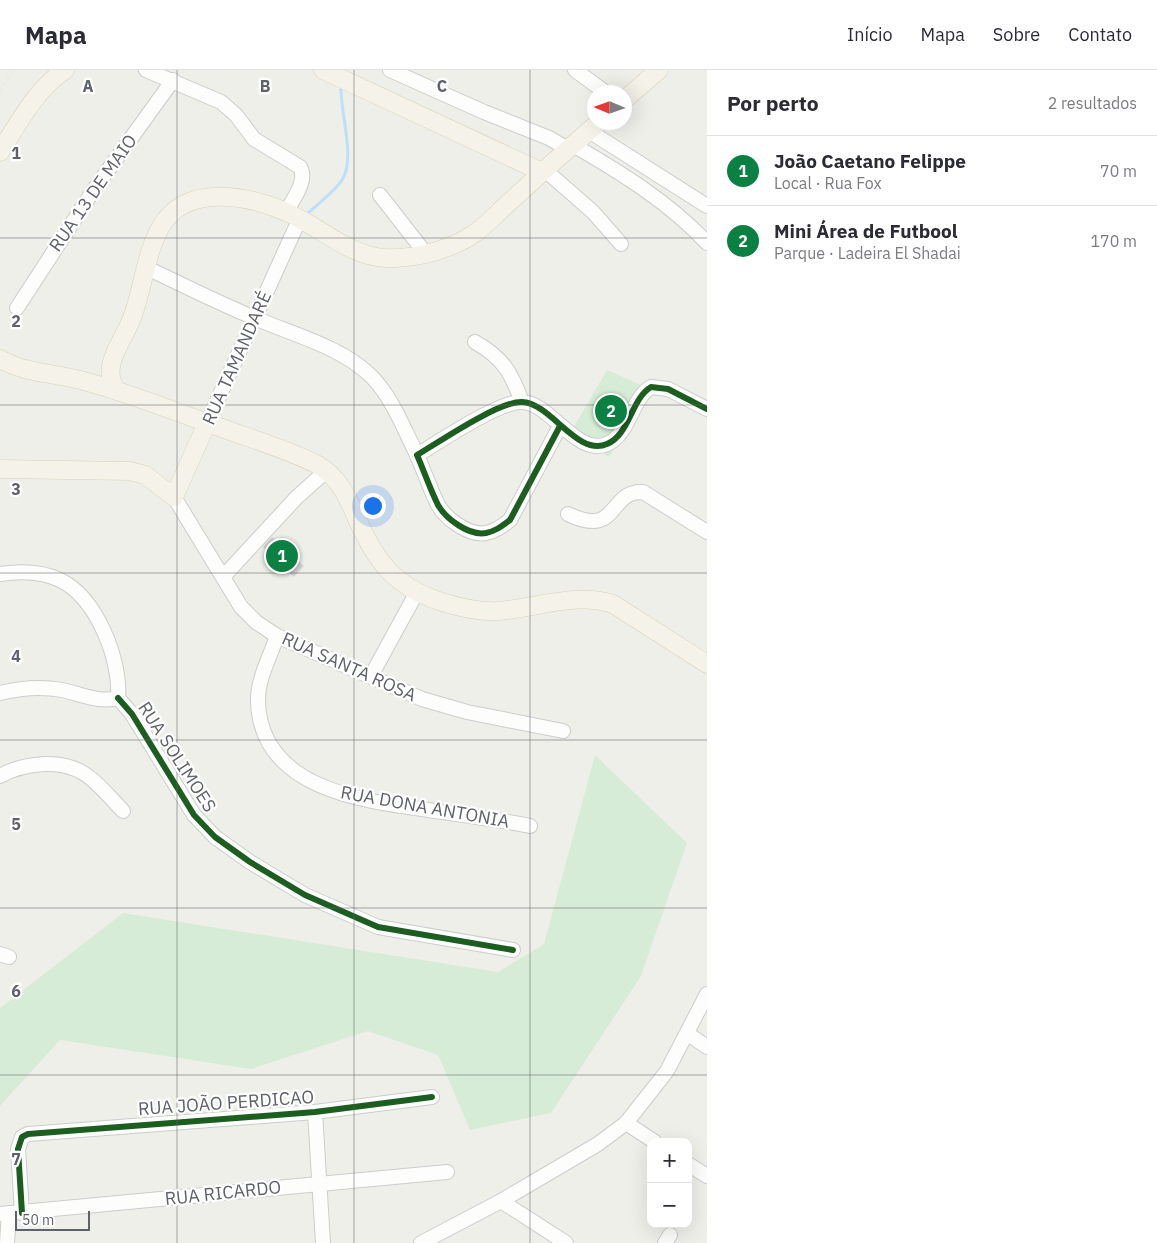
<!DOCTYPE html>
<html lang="pt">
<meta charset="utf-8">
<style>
:root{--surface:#fff;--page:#f2f2f3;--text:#2b2b33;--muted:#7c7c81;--line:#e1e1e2;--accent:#0b8043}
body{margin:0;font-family:"IBM Plex Sans",sans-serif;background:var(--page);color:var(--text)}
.controls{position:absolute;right:15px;bottom:15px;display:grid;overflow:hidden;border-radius:10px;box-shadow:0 5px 20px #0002}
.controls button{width:45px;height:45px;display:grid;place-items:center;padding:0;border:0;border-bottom:1px solid var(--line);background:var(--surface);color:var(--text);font:25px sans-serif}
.compass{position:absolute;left:587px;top:15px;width:45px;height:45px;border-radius:50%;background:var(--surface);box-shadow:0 5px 20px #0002;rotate:272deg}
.scale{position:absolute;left:15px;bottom:12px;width:75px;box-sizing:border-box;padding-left:5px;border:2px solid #5f6268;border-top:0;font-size:14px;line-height:18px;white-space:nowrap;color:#5f6268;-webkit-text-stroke:4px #fff;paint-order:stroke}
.you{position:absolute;left:372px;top:435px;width:18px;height:18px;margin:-12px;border:4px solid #fff;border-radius:50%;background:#1a73e8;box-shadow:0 0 0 8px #1a73e833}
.badge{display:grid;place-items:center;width:32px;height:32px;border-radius:50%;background:var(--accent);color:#fff;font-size:16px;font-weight:700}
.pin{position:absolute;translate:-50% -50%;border:2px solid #fff;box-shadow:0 1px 5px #0006}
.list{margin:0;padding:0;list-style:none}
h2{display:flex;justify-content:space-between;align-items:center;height:65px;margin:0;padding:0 20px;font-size:21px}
h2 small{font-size:16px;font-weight:400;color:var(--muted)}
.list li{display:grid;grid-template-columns:32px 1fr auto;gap:15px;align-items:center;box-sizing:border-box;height:70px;padding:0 20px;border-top:1px solid var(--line)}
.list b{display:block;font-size:19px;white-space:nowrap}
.list p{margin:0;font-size:16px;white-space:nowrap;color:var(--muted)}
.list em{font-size:16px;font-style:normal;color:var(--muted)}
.map{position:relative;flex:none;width:707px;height:1173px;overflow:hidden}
header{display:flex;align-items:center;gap:30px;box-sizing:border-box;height:70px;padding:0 25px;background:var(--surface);border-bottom:1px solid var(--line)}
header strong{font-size:24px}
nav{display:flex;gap:28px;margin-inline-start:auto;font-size:18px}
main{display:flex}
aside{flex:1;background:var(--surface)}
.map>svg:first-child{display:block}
.green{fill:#d7ecd6}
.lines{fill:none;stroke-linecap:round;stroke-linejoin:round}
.stream{stroke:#bfdef9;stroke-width:3}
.building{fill:#d7d6d4}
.minor-casing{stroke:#cccdcc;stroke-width:16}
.major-casing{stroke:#d8d1b7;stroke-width:19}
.minor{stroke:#fdfdfc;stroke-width:14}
.major{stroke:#f4f2e9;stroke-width:18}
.rail{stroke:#e5e5e4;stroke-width:3;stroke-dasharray:1 6;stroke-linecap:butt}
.cycleway-casing{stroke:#fff;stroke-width:9}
.cycleway{stroke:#1b5e20;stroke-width:6}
.grid{fill:none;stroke:#5f6268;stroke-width:1;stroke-opacity:0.55}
.labels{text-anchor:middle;stroke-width:4.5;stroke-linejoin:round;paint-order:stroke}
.street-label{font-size:18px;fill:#5f6268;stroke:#fff}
.grid-label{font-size:16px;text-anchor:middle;font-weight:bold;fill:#5f6268;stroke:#fff;stroke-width:4.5;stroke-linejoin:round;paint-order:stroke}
</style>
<header>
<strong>Mapa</strong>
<nav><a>Início</a><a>Mapa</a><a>Sobre</a><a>Contato</a></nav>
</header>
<main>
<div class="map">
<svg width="707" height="1173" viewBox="0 0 707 1173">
<rect width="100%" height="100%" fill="#efefea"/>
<g class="green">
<path d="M 607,300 L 652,320 L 609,387 L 571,362 Z"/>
<path d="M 595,685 L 687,773 L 641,906 L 551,1043 L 470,1060 L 438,985 L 368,961 L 251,999 L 60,970 L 0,1036 L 0,938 L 123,843 L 498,902 L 544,874 Z"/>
</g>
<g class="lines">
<path class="stream" d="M 308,143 C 319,133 334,122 342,110 C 356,88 340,43 341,16"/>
</g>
<path class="building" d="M 272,467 L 304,496 L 294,507 L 263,477 Z"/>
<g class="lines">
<defs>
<g id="minor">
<path d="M 146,0 L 221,32 L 236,45 L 254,69 L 300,97 C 308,111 293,129 286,142"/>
<path d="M 390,0 L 484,42 L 549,68 L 568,79"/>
<path d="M 575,0 L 605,22"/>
<path d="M 589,61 L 707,136"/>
<path d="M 573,75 C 620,102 670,133 707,173"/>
<path d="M 545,100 L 593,142 L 621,174"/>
<path d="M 380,125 L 426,184"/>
<path d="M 147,198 C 183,215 218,233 255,248 C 293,265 340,276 371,306 C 392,327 404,359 417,385"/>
<path d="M 17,238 L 93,121 L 173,10"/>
<path d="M 475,272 C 503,288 511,302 522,332"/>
<path d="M 207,353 L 300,148"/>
<path d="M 560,356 L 510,450 C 502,456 496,461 486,463 C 469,466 446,449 438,435 C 430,419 424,401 417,385 C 439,372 499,331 522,332 C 551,333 577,387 607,374 C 630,364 631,329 651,317 L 668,319 L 707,339"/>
<path d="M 174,427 L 241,537 L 256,552 L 277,566 L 422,629 L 467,642 L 563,661"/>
<path d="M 568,444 C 619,469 608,420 643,422 L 707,462"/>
<path d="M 0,504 C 20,501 41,501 60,510 C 97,528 121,590 118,628"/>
<path d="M 223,507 L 296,428 L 326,401"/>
<path d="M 277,566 C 270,587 257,610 258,632 C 261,719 363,731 428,740 C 462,745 497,749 530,756"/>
<path d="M 371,606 L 417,522"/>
<path d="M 0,623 C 20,618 41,616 62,620 C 81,624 98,633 118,628"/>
<path d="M 118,628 L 132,644 L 194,745 L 215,767 L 250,792 L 305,825 L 378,857 L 513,880"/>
<path d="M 0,706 C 14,698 28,695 44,694 C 84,692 98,715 123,741"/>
<path d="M 0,884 L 9,887"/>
<path d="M 688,964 L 707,977"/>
<path d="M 315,1042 L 323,1173"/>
<path d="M 626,1053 L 655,1072"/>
<path d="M 688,1094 L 707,1106"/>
<path d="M 501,1131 L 566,1173"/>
<path d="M 22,1143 L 18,1079 L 22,1067 L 28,1064 L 315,1042 L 432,1027"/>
<path d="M 0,1144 L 447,1102"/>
<path d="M 7,1173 L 9,1143"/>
<path d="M 421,1173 L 501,1131 L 598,1074 L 626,1053 L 667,1001 L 707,924"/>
<path d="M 665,1173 L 670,1165"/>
</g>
<g id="major">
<path d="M 323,0 L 542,102"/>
<path d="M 624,30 L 659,0"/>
<path d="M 0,82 C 19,53 35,20 65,0"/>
<path d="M 0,289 C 25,303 52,303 80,310 C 127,322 173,341 219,357 C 251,369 287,379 318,395 C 339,407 348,428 357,449 C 376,491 394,516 439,531 C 457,537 478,542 498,541 C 536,538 575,522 613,534 L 707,594"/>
<path d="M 117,321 C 99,298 123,271 132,248 C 143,219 145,186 160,158 C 185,113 247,125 286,142 C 317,155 343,181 377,187 C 393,190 411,187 426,184 C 442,180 461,173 475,163 C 489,153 501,139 514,128 C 542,102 570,77 599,52"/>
<path d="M 0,399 L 130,401 L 145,405 L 174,427 L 207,353"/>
</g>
</defs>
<use href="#minor" class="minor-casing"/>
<use href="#major" class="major-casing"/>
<use href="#minor" class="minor"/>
<use href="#major" class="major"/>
<path class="rail" d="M 0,20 L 13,0"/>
<defs>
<g id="cycleway">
<path d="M 560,356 L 510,450 C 502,456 496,461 486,463 C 469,466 446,449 438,435 C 430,419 424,401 417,385 C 439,372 499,331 522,332 C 551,333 577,387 607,374 C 630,364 631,329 651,317 L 668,319 L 707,339"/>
<path d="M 118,628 L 132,644 L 194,745 L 215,767 L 250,792 L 305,825 L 378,857 L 513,880"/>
<path d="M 22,1143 L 18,1079 L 22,1067 L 28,1064 L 315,1042 L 432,1027"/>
</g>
</defs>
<use href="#cycleway" class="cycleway-casing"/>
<use href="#cycleway" class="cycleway"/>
</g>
<path class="grid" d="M 177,0 L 177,1173M 354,0 L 354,1173M 530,0 L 530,1173M 0,168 L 707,168M 0,335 L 707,335M 0,503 L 707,503M 0,670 L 707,670M 0,838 L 707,838M 0,1005 L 707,1005"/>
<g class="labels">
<g class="street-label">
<text transform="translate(93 123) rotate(-55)" y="6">RUA 13 DE MAIO</text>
<text transform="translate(237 288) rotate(-66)" y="6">RUA TAMANDARÉ</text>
<text transform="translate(349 597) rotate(24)" y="6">RUA SANTA ROSA</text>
<text transform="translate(177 687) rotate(57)" y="6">RUA SOLIMOES</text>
<text transform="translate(425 737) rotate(10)" y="6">RUA DONA ANTONIA</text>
<text transform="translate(226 1033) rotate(-4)" y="6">RUA JOÃO PERDICAO</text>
<text transform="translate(223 1123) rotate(-6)" y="6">RUA RICARDO</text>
</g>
</g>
<g class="grid-label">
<text x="88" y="22">A</text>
<text x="265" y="22">B</text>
<text x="442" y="22">C</text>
<text x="16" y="89">1</text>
<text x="16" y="257">2</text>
<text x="16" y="425">3</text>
<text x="16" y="592">4</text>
<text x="16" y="760">5</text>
<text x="16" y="927">6</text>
<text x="16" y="1095">7</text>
</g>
</svg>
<div class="controls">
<button>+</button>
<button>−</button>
</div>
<svg class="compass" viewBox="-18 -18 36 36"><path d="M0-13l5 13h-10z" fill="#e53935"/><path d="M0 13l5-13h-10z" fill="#7c7c81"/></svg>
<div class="scale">50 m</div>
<div class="you"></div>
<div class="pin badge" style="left:282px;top:486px">1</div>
<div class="pin badge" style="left:611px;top:341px">2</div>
</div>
<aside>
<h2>Por perto<small>2 resultados</small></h2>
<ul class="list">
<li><span class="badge">1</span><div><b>João Caetano Felippe</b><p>Local · Rua Fox</p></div><em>70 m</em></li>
<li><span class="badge">2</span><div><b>Mini Área de Futbool</b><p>Parque · Ladeira El Shadai</p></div><em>170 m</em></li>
</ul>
</aside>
</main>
